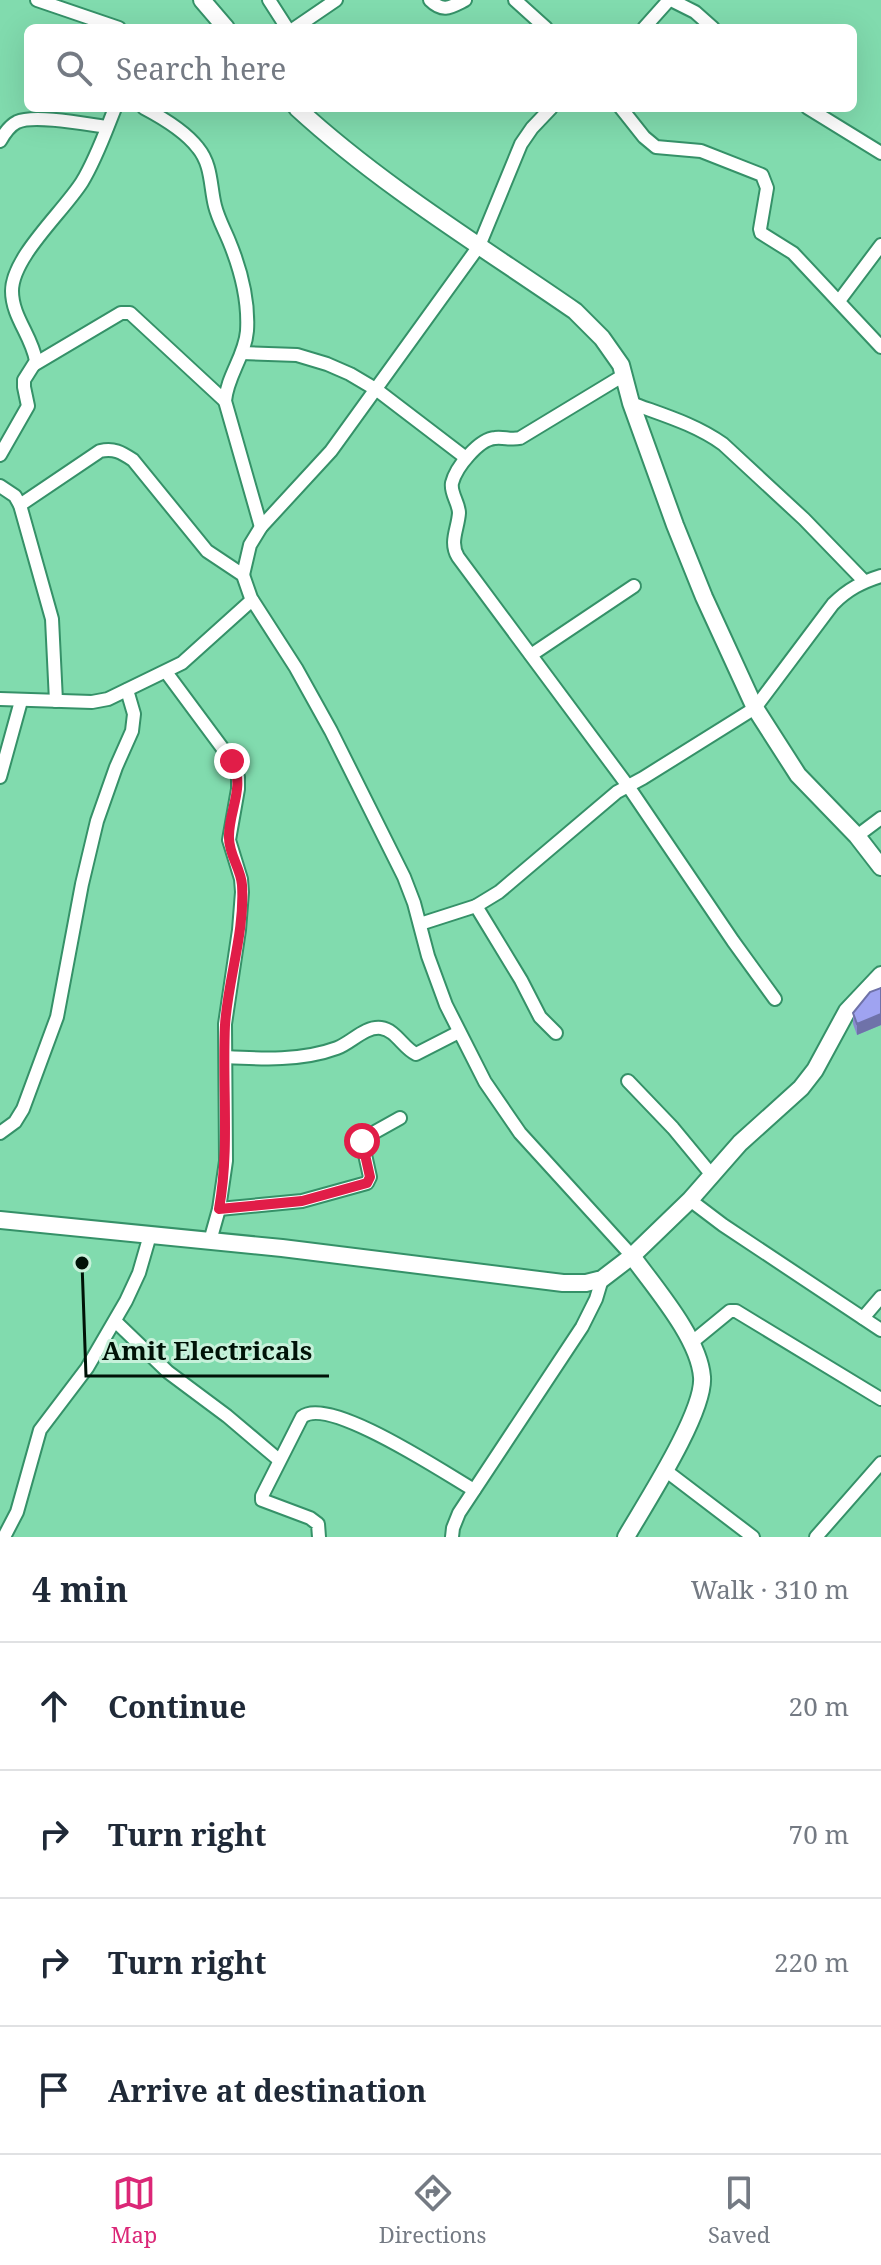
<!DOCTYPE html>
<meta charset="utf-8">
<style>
:root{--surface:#fff;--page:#f6f6f7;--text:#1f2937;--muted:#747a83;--line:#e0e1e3;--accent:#db2777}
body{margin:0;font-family:"Noto Serif",serif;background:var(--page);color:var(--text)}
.stop{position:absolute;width:24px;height:24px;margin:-18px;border:6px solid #e11d48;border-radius:50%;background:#fff}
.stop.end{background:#e11d48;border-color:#fff;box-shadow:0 2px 8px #0008}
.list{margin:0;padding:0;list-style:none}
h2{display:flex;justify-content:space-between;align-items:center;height:104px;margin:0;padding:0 32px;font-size:34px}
h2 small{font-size:26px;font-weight:400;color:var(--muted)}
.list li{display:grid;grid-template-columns:52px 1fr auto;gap:24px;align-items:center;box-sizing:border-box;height:128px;padding:0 32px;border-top:2px solid var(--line)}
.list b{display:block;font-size:30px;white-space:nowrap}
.list em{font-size:26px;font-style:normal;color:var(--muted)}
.icon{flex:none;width:44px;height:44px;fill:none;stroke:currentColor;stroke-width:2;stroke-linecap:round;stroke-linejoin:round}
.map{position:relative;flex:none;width:881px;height:1537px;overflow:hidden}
.search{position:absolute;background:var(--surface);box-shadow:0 8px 32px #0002;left:24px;right:24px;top:24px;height:88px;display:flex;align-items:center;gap:20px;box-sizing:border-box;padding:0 28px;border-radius:12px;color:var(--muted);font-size:30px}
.sheet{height:616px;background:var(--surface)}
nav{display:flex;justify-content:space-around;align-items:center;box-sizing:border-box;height:112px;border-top:2px solid var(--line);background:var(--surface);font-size:22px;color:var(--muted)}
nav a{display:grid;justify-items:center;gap:4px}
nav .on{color:var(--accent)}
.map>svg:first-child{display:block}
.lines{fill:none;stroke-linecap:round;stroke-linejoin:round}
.minor-casing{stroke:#359168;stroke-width:16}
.tertiary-casing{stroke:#359168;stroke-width:20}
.minor{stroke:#fff;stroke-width:12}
.tertiary{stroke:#fff;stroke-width:16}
.wall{fill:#898ccf}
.shaded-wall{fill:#6f72a9}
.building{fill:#9fa3f1;stroke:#6f72a9;stroke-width:2}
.route{stroke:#e11d48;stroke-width:10}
.leader{fill:none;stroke:#001207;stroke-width:3}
.callout-dot{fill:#001207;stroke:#c7f1da;stroke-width:3}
.callout-label{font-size:26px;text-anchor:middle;font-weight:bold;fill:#001207;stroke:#c7f1da;stroke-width:6;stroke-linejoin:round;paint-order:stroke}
</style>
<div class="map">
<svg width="881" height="1537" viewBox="0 0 881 1537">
<rect width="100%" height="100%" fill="#81dbae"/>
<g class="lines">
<defs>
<g id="minor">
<path d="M 37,0 L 119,28"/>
<path d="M 269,0 L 287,28"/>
<path d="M 430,0 C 443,13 451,7 465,0"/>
<path d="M 515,0 L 546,28"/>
<path d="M 671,0 L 695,12 L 713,28"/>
<path d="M 295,28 L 336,0"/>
<path d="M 644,28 L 669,0"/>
<path d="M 144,108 C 163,118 185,131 198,148 C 212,165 210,186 215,206 C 218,218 224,229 229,241 C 241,270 249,299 247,331 C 245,356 227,376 225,401 L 261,527"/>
<path d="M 621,108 L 644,137 L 656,147 L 701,151 L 762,175 L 767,188 L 760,229 L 761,233 L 793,253 L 881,347"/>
<path d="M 808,108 L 881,153"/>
<path d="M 0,141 C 4,134 9,126 17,122 C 34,114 86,124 107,127"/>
<path d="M 839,301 L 881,245"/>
<path d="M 242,353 L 297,355 L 327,364 L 350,374 L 377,390 L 466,458"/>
<path d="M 35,364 L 121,313 L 130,313 L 225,401"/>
<path d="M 624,375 L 520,438 C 511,440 504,437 495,438 C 479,439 456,467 452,483 C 450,493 459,503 459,513 C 458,529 449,542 458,557 L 628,786 L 733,941 L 775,999"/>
<path d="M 631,403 C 663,415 695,424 723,444 L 804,519 L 864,581"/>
<path d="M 0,455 L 28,406 L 24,387 L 24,380 L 36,361 C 32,336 12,317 12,291 C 12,257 63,212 82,182 C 96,159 105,133 115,108"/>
<path d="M 0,486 L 15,496 L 20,505 L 52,619 L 56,701"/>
<path d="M 20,505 L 100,451 C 114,448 121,452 133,460 L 207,551 L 243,575 L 251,598 L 296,668 L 331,731 L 404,877 L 414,903 L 428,956 L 446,1005 L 485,1082 L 520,1133 L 632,1256"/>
<path d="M 243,575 L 250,545 L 261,527 L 331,451 L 479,246 L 521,144 L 532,128 L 551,108"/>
<path d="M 531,655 L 634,586"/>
<path d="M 166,672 L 232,761 L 238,777 L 238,789 L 229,840 L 241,879 L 242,892 L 239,930 L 225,1024 L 226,1161 L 219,1209 L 210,1241"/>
<path d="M 0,699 L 92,702 L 108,699 L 182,663 L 252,600"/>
<path d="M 0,777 L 21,701"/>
<path d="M 857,836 L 881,818"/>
<path d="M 476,906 L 521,980 L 540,1017 L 556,1033"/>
<path d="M 420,924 L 476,906 L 499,892 L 617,792 L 643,778 L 755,708 L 833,604 C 848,589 862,582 881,576"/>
<path d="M 226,1057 C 262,1059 302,1061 337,1048 C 351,1043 365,1026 381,1028 C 396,1030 403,1048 416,1054 L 459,1032"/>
<path d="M 628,1081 L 673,1128 L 711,1174"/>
<path d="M 0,1133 L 15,1122 L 23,1109 L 57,1017 L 82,884 L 97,821 L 116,767 L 132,731 L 134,714 L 127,690"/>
<path d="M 690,1200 L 723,1225 L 881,1330"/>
<path d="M 219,1209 L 302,1201 L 367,1183 L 370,1177 L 362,1141 L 366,1137 L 400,1118"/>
<path d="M 863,1318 L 881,1297"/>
<path d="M 115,1321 L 168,1372 L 227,1416 L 279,1460"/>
<path d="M 691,1343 L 730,1311 L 736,1311 L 881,1399"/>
<path d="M 665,1470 L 753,1537"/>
<path d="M 4,1537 L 17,1512 L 40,1430 L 87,1368 L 126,1301 L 139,1273 L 150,1235"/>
<path d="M 319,1537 L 318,1524 L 310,1518 L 262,1500 L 262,1496 L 302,1417 C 329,1395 446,1474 474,1490"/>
<path d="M 452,1537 L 453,1528 L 459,1513 L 582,1327 L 596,1299 L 602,1279"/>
<path d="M 816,1537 L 881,1463"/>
</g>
<g id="tertiary">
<path d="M 202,0 L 226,28"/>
<path d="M 297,108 C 382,186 481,246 575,311 L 602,338 L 621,365 L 631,403 L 675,525 L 704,597 L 755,708 L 798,775 L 857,836 L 881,867"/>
<path d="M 0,1220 L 282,1248 L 563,1283 L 586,1283 L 602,1279 L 632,1256 L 690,1200 L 740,1143 L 801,1088 L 815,1070 L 847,1011 L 881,975"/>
<path d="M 626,1537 C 645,1504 705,1412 702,1377 C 699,1338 655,1288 632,1256"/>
</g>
</defs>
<use href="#minor" class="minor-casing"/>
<use href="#tertiary" class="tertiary-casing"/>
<use href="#minor" class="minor"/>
<use href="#tertiary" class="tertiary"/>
</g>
<path class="wall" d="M 881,988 L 881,1025 L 857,1035 L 853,1024 L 853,1013 Z"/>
<path class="shaded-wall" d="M 881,1014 L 881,1025 L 857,1035 L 857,1024 Z"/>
<path class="building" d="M 881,988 L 881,1014 L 857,1024 L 853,1013 L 870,992 Z"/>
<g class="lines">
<path class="route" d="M 232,761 C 246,788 228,811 229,838 C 229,855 241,869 242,885 C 245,932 228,979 225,1025 C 222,1087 230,1147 219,1209 L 302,1201 L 367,1183 L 370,1177 L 362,1141"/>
</g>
<path class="leader" d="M82 1263L86 1376H329"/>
<circle class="callout-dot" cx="82" cy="1263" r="8"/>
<g class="callout-label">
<text x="207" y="1360">Amit Electricals</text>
</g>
</svg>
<div class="stop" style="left:362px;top:1141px"></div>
<div class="stop end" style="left:232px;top:761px"></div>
<div class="search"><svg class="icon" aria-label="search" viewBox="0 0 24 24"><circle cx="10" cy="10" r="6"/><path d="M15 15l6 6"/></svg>Search here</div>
</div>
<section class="sheet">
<h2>4 min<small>Walk · 310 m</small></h2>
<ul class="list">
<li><svg class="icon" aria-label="ahead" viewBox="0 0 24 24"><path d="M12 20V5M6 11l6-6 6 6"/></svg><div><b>Continue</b></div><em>20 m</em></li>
<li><svg class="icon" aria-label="right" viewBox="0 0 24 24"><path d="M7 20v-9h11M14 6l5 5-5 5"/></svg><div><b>Turn right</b></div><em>70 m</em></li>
<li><svg class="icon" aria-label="right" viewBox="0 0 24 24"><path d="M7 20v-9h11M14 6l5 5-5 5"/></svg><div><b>Turn right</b></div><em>220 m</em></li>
<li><svg class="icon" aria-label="arrive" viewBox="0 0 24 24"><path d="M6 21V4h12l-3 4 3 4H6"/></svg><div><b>Arrive at destination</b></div></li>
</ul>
</section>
<nav>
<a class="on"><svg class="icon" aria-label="map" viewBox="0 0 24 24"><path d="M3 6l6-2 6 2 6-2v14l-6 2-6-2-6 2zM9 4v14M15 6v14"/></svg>Map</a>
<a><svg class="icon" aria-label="directions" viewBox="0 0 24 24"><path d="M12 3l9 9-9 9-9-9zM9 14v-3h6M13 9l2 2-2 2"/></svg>Directions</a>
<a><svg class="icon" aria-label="saved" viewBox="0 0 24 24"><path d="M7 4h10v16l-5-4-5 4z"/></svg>Saved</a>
</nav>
